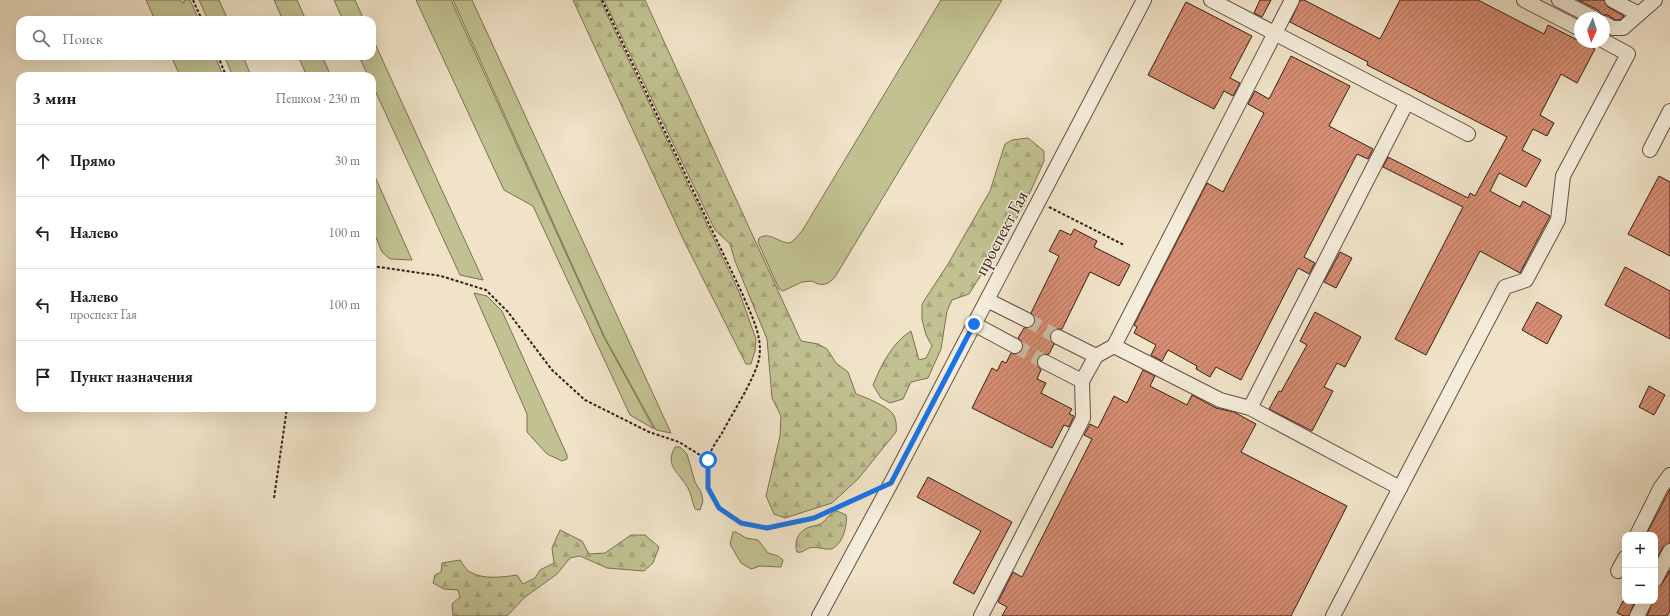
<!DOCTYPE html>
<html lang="ru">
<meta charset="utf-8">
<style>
:root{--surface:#fff;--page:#f2f2f2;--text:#222;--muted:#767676;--line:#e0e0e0}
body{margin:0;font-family:"EB Garamond",serif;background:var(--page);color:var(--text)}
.controls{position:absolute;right:12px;bottom:12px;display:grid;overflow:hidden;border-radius:8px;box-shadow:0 4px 16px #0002}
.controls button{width:36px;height:36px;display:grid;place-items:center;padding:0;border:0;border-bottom:1px solid var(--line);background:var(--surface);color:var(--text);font:20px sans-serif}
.compass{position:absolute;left:1574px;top:12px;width:36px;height:36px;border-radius:50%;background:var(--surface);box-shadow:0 4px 16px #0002;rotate:184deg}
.stop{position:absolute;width:12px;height:12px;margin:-9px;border:3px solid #1a73e8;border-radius:50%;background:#fff}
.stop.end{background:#1a73e8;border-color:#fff;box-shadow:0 1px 4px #0008}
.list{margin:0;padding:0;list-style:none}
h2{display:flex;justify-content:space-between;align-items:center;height:52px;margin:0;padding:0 16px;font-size:17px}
h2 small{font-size:13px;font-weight:400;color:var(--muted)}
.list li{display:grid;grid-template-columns:26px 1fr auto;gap:12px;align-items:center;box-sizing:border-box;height:72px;padding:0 16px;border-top:1px solid var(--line)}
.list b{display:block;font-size:15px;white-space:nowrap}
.list p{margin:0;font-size:13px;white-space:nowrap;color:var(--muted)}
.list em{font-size:13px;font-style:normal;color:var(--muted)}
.icon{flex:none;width:22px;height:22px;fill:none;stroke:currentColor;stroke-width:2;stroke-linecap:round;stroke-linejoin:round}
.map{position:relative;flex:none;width:1670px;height:616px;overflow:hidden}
.search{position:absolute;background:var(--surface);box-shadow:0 4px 16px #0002;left:16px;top:16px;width:360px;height:44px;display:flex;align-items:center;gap:10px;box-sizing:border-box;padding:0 14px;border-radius:12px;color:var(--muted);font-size:15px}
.panel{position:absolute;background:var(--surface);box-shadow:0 4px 16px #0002;left:16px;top:72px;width:360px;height:340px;border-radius:12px}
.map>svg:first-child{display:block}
.green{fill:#c1c191;stroke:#7c7053}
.forest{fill:url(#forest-firs);stroke:#7c7053}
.building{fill:url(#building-hatch);stroke:#361e15}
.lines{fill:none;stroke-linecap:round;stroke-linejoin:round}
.minor-tunnel{stroke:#cbbca4;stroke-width:14;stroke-dasharray:14 7;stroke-linecap:butt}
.minor-casing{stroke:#644f42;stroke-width:16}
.path{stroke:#361e15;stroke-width:2;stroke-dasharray:3 2;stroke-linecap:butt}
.minor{stroke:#f5eddb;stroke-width:14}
.route{stroke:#1a73e8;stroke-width:5}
.labels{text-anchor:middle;stroke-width:3;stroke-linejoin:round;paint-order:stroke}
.street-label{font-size:18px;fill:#361e15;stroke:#f5eddb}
</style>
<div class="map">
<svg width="1670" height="616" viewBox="0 0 1670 616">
<defs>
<pattern id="forest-firs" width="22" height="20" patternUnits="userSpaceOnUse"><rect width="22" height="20" fill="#c1c191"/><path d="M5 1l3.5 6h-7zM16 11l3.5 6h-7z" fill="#a6a57c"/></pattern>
<pattern id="building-hatch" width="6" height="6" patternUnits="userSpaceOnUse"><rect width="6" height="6" fill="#d68d73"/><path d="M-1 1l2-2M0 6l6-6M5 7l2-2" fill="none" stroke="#ae735d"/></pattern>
</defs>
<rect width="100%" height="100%" fill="#f0e3c8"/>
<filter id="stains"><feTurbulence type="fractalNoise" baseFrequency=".005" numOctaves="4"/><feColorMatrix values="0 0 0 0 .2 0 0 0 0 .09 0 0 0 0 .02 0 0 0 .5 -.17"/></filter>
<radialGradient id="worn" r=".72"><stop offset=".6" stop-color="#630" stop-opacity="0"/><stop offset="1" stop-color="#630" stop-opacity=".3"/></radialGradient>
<g class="green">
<path d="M 146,0 L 179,0 L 184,3 L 184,0 L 190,0 L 199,20 L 155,20 Z"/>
<path d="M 199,0 L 219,0 L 228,20 L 208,20 Z"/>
<path d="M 274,0 L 297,0 L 306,20 L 283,20 Z"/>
<path d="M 334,0 L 355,0 L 364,20 L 343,20 Z"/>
<path d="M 416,0 L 451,0 L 604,337 L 654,429 L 630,415 L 533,206 L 504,190 Z"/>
<path d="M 453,0 L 472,0 L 671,433 L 656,430 L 605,338 Z"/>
<path d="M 941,0 L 1002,0 L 835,277 C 828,285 822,287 812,281 L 802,282 L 783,291 L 779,289 L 758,242 L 759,238 C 770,231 778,243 790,243 L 795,239 L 802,231 Z"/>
<path d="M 372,37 L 483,280 L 460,275 L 372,84 L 372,76 L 368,76 L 359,56 L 372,56 Z"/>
<path d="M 171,56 L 215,56 L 223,76 L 180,76 Z"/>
<path d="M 224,56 L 243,56 L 251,76 L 233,76 Z"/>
<path d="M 298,56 L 322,56 L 331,76 L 307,76 Z"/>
<path d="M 372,170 L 412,260 L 390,259 L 382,252 L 372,228 Z"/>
<path d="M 474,293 L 487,296 L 502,311 L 567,455 L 567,459 L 562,461 L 547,454 L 527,432 L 527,414 Z"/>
<path d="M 675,447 L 680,447 L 687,454 L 695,482 L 701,492 L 703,501 L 700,510 L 695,509 C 692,501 691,492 686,485 C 677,471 665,465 675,447 Z"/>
<path d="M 733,532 L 736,532 L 746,538 L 758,540 L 768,553 L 778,556 L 783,560 L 781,567 L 760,566 L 751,569 L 741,563 L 730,544 Z"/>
</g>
<g class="forest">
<path d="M 573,0 L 600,0 L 740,294 L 756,339 L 755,351 L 751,364 L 746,364 L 684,241 Z"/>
<path d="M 604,0 L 645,0 L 801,341 L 818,344 L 827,349 L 836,363 L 848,372 L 856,394 C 865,397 887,406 893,414 C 896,418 897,427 896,432 L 858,479 L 832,503 L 785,518 L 774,514 L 766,496 L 780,436 L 781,416 L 772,398 L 767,339 L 735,261 L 730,244 L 715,230 Z"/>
<path d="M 1028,138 L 1044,151 L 1044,161 L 1024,206 L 969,294 L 952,300 L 947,311 L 941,349 L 928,378 L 911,382 L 903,399 L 890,403 L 881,398 L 873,385 C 881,365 893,342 911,331 L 919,360 L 926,358 L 932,346 L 926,335 L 922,319 L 922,304 L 948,264 L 990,191 L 1005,144 L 1012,140 Z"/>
<path d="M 837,511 L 846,515 C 848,525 842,546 831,549 C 825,550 816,546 809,548 C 804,550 803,553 797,552 C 794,543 797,533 807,528 C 811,526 816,526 820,524 C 827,521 826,515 837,511 Z"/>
<path d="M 560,530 L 582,541 L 589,554 L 605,553 L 631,535 L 645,535 L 659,547 L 653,563 L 644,571 L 607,568 L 580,556 L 570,558 L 557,574 L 525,597 L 507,616 L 453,616 L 452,604 L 460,597 L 458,590 L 444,589 L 433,583 L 435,575 L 441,572 L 442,563 L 460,560 C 463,564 466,570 470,572 C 484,580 503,577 517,575 L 523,584 L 535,578 L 540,570 L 554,563 L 552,548 Z"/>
</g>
<g class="building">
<path d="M 1260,0 L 1271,0 L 1262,17 L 1254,13 Z"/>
<path d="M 1300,0 L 1304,0 L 1380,39 L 1400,0 L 1478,0 L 1544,34 L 1548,25 L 1595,49 L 1577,83 L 1561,74 L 1540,115 L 1554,123 L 1547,136 L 1533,129 L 1522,150 L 1541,160 L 1526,187 L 1499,173 L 1490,191 L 1520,207 L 1523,201 L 1550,216 L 1520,273 L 1480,251 L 1426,355 L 1395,339 L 1463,207 L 1383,167 L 1388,157 L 1468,198 L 1470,193 L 1475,196 L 1507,137 L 1367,65 L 1368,62 L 1290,22 Z"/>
<path d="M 1578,0 L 1604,0 L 1608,7 L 1624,16 L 1620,20 L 1615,20 L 1608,15 L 1602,15 L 1598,10 Z"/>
<path d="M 1186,2 L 1252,36 L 1230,78 L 1240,83 L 1233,96 L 1224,91 L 1214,109 L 1148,75 Z"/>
<path d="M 1291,56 L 1350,86 L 1329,126 L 1373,149 L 1368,159 L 1357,154 L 1304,257 L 1315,263 L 1309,274 L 1298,268 L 1241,380 L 1216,367 L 1210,377 L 1196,369 L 1197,366 L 1168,350 L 1162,361 L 1151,355 L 1156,345 L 1134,333 L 1137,327 L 1134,325 L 1207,183 L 1223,192 L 1264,113 L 1248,104 L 1255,91 L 1269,99 Z"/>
<path d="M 1659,176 L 1670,182 L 1670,256 L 1628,234 Z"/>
<path d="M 1074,229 L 1097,241 L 1094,247 L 1130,265 L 1119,286 L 1090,272 L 1062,329 L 1057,329 L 1051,333 L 1050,338 L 1054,344 L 1049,354 L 1041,355 L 1037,358 L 1038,366 L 1041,370 L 1037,379 L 1046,383 L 1041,393 L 1072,409 L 1069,414 L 1074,416 L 1069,427 L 1064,425 L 1052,448 L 972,408 L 992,368 L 997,371 L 1002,361 L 1006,363 L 1011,353 L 1016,354 L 1022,350 L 1022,342 L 1018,338 L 1024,328 L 1031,327 L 1035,323 L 1035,319 L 1031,313 L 1059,256 L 1049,251 L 1060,230 L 1071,235 Z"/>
<path d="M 1340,252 L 1352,258 L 1336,288 L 1324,282 Z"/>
<path d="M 1625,267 L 1670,291 L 1670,339 L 1605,305 Z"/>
<path d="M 1537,302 L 1562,316 L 1547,344 L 1522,330 Z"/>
<path d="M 1315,312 L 1361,337 L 1345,367 L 1337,363 L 1324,387 L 1333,391 L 1312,431 L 1269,409 L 1279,391 L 1281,392 L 1307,345 L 1300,341 Z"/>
<path d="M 1143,370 L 1155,376 L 1150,386 L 1187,405 L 1192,395 L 1216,408 L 1234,412 L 1256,424 L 1241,452 L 1347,506 L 1291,616 L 1002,616 L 1007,607 L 998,602 L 1013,572 L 1022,577 L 1092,439 L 1084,435 L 1090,424 L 1098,428 L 1114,396 L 1127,403 Z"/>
<path d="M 1649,386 L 1665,395 L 1654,415 L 1639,407 Z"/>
<path d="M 928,477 L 1012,522 L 974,594 L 953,583 L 981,531 L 917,497 Z"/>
<path d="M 1670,489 L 1670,543 L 1663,547 L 1655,562 L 1655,535 L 1646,535 Z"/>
<path d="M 1670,570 L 1670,611 L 1667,616 L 1647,616 L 1653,601 L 1655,601 L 1655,588 L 1662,584 Z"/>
<path d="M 1623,601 L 1635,601 L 1629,616 L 1624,616 L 1617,613 Z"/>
</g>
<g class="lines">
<g class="minor-tunnel">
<path d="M 1027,320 L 1058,337"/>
<path d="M 1015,346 L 1045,362"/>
</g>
<defs>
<g id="minor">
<path d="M 1211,0 L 1468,134"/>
<path d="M 1524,0 L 1580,29"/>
<path d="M 1559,0 L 1594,18"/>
<path d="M 1612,0 L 1639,14"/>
<path d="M 1604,23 L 1613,28 L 1623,28 L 1655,0"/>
<path d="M 1650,150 L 1670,111"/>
<path d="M 987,300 L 1027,320"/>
<path d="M 974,324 L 1015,346"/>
<path d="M 1058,337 L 1096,356"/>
<path d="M 1114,346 L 1292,0"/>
<path d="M 1082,381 L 1096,356 L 1114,346 L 1220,400 L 1250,408 L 1400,488"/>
<path d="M 1250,408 L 1407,102"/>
<path d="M 1637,535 L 1661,487 L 1670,475"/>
<path d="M 1618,571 L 1625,558"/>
<path d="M 1655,580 L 1670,551"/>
<path d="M 819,616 L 891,483 L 1144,0"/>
<path d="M 981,616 L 1083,418 L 1082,381 L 1045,362"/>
<path d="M 1333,616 L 1505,287 L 1526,280 L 1558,220 L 1563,176 L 1628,54 L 1604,41"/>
<path d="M 1637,616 L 1645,601"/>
</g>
</defs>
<use href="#minor" class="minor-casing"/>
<g class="path">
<path d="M 193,0 L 202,20"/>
<path d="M 602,0 L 742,293 C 751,315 765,339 758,363 C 751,385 733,412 722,433 C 717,441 710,450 708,460 C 705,478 708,501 724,512 C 730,515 736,521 742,523 C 784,537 833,509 871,492"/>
<path d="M 218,56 L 226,76"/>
<path d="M 1049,207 L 1124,245"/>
<path d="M 372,266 L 441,276 L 486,290 L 508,312 L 552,370 L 585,400 L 649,432 L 679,442 L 708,460"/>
<path d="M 274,498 L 287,408"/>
</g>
<use href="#minor" class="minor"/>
</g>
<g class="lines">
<path class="route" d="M 708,460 L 708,488 L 719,508 L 741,523 L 767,528 L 814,518 L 891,483 L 974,324"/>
</g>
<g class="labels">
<g class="street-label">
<text transform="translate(1001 233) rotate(-62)" y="6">проспект Гая</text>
</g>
</g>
<rect width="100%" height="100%" filter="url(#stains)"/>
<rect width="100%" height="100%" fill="url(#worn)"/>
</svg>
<div class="controls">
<button>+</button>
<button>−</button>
</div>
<svg class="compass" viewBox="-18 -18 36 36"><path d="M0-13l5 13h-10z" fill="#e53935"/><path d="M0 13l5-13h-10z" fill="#767676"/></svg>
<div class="stop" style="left:708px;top:460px"></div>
<div class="stop end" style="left:974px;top:324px"></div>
<div class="search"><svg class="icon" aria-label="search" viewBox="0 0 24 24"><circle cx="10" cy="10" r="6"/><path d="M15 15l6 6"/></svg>Поиск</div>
<section class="panel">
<h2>3 мин<small>Пешком · 230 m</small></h2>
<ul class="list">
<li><svg class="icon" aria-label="ahead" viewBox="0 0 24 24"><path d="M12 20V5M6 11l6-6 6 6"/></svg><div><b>Прямо</b></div><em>30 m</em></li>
<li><svg class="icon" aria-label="left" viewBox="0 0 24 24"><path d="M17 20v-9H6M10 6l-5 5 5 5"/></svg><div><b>Налево</b></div><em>100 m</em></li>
<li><svg class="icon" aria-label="left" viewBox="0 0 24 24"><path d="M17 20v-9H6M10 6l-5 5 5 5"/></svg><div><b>Налево</b><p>проспект Гая</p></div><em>100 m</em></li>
<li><svg class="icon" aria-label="arrive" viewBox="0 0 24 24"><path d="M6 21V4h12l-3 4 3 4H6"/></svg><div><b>Пункт назначения</b></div></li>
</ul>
</section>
</div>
